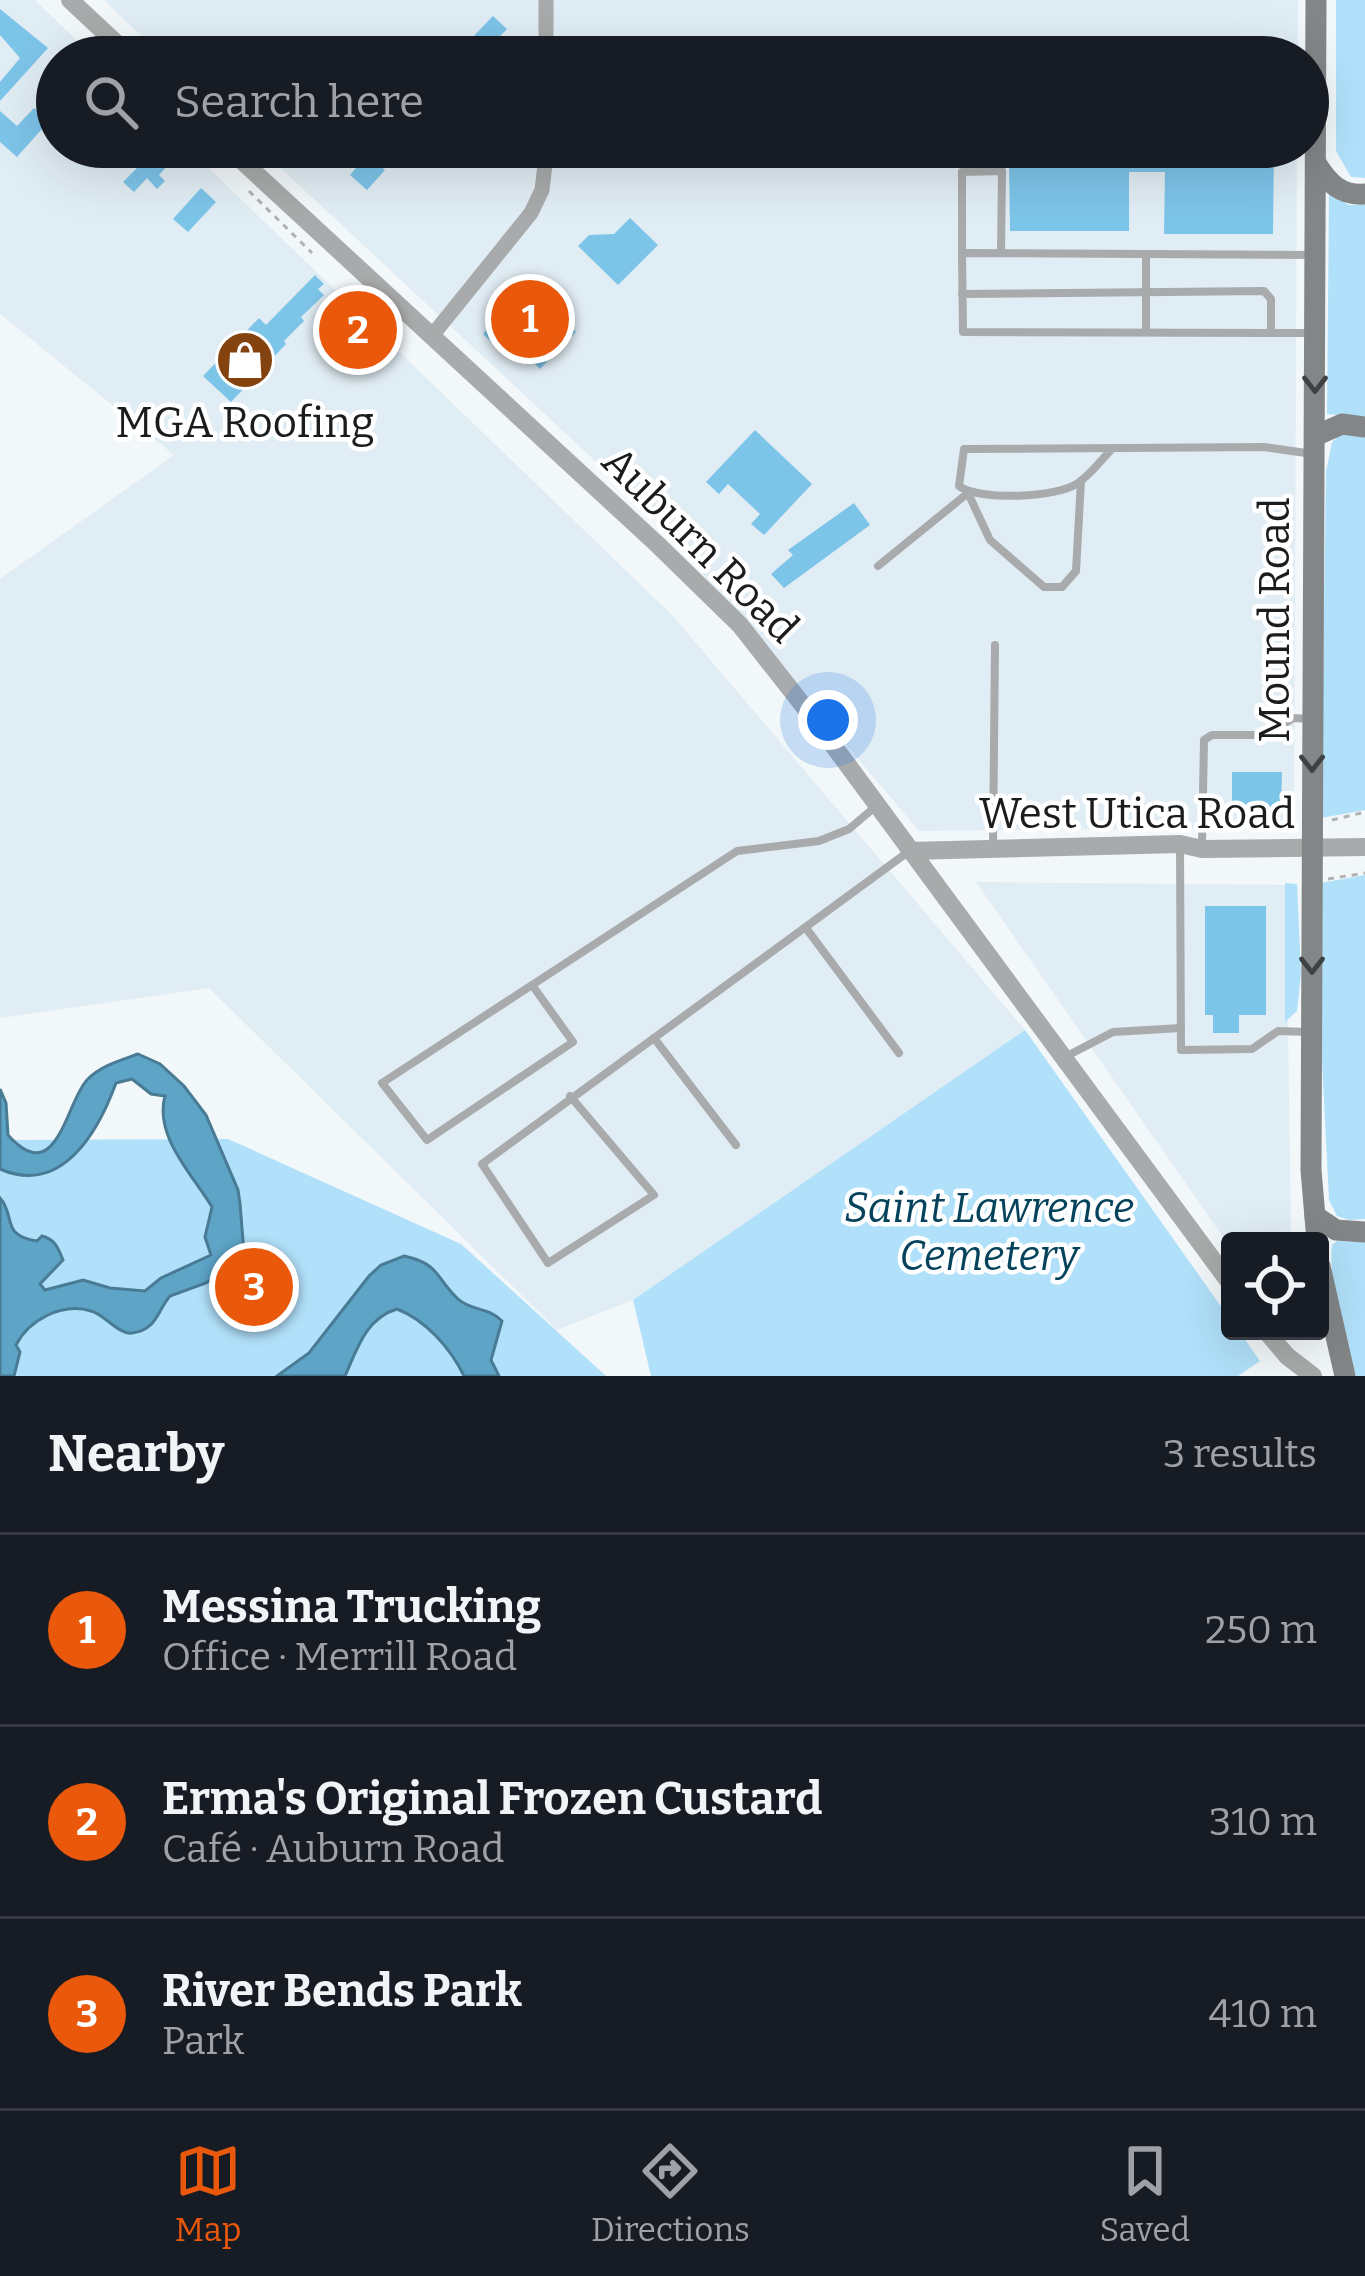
<!DOCTYPE html>
<meta charset="utf-8">
<style>
:root{--surface:#171b24;--page:#20242c;--text:#f1f3f6;--muted:#9ea1a6;--line:#363941;--accent:#ea580c}
body{margin:0;font-family:Bitter,serif;background:var(--page);color:var(--text)}
.controls{position:absolute;right:36px;bottom:36px;display:grid;overflow:hidden;border-radius:12px;box-shadow:0 12px 48px #0002}
.controls button{width:108px;height:108px;display:grid;place-items:center;padding:0;border:0;border-bottom:3px solid var(--line);background:var(--surface);color:var(--text);font:60px sans-serif}
.you{position:absolute;left:828px;top:720px;width:42px;height:42px;margin:-30px;border:9px solid #fff;border-radius:50%;background:#1a73e8;box-shadow:0 0 0 18px #1a73e833}
.badge{display:grid;place-items:center;width:78px;height:78px;border-radius:50%;background:var(--accent);color:#fff;font-size:39px;font-weight:700}
.pin{position:absolute;translate:-50% -50%;border:6px solid #fff;box-shadow:0 3px 12px #0006}
.list{margin:0;padding:0;list-style:none}
h2{display:flex;justify-content:space-between;align-items:center;height:156px;margin:0;padding:0 48px;font-size:51px}
h2 small{font-size:39px;font-weight:400;color:var(--muted)}
.list li{display:grid;grid-template-columns:78px 1fr auto;gap:36px;align-items:center;box-sizing:border-box;height:192px;padding:0 48px;border-top:3px solid var(--line)}
.list b{display:block;font-size:45px;white-space:nowrap}
.list p{margin:0;font-size:39px;white-space:nowrap;color:var(--muted)}
.list em{font-size:39px;font-style:normal;color:var(--muted)}
.icon{flex:none;width:66px;height:66px;fill:none;stroke:currentColor;stroke-width:2;stroke-linecap:round;stroke-linejoin:round}
.map{position:relative;flex:none;width:1365px;height:1376px;overflow:hidden}
.search{position:absolute;background:var(--surface);box-shadow:0 12px 48px #0002;left:36px;right:36px;top:36px;height:132px;display:flex;align-items:center;gap:30px;box-sizing:border-box;padding:0 42px;border-radius:66px;color:var(--muted);font-size:45px}
.sheet{height:732px;background:var(--surface)}
nav{display:flex;justify-content:space-around;align-items:center;box-sizing:border-box;height:168px;border-top:3px solid var(--line);background:var(--surface);font-size:33px;color:var(--muted)}
nav a{display:grid;justify-items:center;gap:6px}
nav .on{color:var(--accent)}
.map>svg:first-child{display:block}
.built{fill:#e1edf4}
.green{fill:#b1e0fa}
.water{fill:#5da4c7;stroke:#497b94;stroke-width:3}
.building{fill:#7dc4e9}
.lines{fill:none;stroke-linecap:round;stroke-linejoin:round}
.path{stroke:#aeb2b3;stroke-width:3;stroke-dasharray:6 6;stroke-linecap:butt}
.service{stroke:#a8aaab;stroke-width:8}
.minor{stroke:#a8aaab;stroke-width:15}
.tertiary{stroke:#a8aaab;stroke-width:18}
.secondary{stroke:#838687;stroke-width:21}
.oneway{stroke:#3f4142}
.labels{text-anchor:middle;stroke-width:9;stroke-linejoin:round;paint-order:stroke}
.poi-label{font-size:42px;fill:#1a1c1d;stroke:#fff}
.street-label{font-size:42px;fill:#1a1c1d;stroke:#fff}
.park-label{font-size:42px;font-style:italic;fill:#05435c;stroke:#fff}
</style>
<div class="map">
<svg width="1365" height="1376" viewBox="0 0 1365 1376">
<rect width="100%" height="100%" fill="#f2f7f9"/>
<g class="built">
<path d="M 0,0 L 35,0 L 94,57 L 57,57 L 57,147 L 187,147 L 673,616 L 1025,1030 L 633,1300 L 557,1330 L 209,988 L 0,1018 L 0,579 L 174,455 L 0,314 Z"/>
<path d="M 104,0 L 1298,0 L 1298,57 L 163,57 Z"/>
<path d="M 258,147 L 1297,147 L 1294,827 L 919,831 L 651,513 Z"/>
<path d="M 976,882 L 1286,885 L 1291,1241 L 1230,1241 L 1230,1247 Z"/>
</g>
<g class="green">
<path d="M 1336,0 L 1365,0 L 1365,178 L 1351,177 L 1336,151 Z"/>
<path d="M 1329,194 L 1349,205 L 1365,205 L 1365,417 L 1327,414 Z"/>
<path d="M 1341,434 L 1359,434 L 1365,438 L 1365,810 L 1321,818 L 1326,472 L 1332,442 Z"/>
<path d="M 1365,875 L 1365,1219 L 1349,1220 L 1337,1216 L 1329,1200 L 1321,1040 L 1321,883 Z"/>
<path d="M 1285,883 L 1297,884 L 1301,974 L 1297,1011 L 1285,1022 Z"/>
<path d="M 1025,1030 L 1230,1319 L 1230,1331 L 1239,1331 L 1260,1361 L 1238,1376 L 651,1376 L 633,1300 Z"/>
<path d="M 228,1139 L 461,1244 L 606,1376 L 0,1376 L 0,1140 Z"/>
<path d="M 1337,1241 L 1365,1242 L 1365,1376 L 1356,1376 C 1344,1335 1328,1287 1332,1245 Z"/>
</g>
<g class="water">
<path d="M 138,1054 L 160,1064 L 184,1086 L 206,1115 L 238,1190 L 240,1204 L 244,1253 L 238,1264 L 206,1283 L 170,1296 C 157,1311 157,1330 132,1333 C 119,1335 104,1314 91,1311 C 62,1302 29,1320 16,1345 L 20,1352 L 14,1376 L 0,1376 L 0,1198 C 16,1215 0,1236 37,1241 L 42,1236 C 55,1239 58,1248 63,1260 L 40,1284 L 45,1290 L 83,1280 L 110,1288 L 145,1291 L 161,1278 L 211,1255 L 205,1237 L 212,1207 C 192,1174 154,1136 165,1096 L 151,1094 L 132,1079 L 116,1083 C 98,1132 62,1196 0,1169 L 0,1089 L 6,1103 L 8,1135 C 57,1190 66,1102 87,1080 C 100,1066 121,1060 138,1054 Z"/>
<path d="M 404,1256 C 440,1264 435,1277 458,1299 C 471,1311 489,1307 502,1321 L 491,1360 L 499,1376 L 464,1376 C 451,1349 426,1320 397,1309 C 366,1318 357,1349 345,1376 L 277,1376 L 309,1353 L 369,1276 L 381,1265 Z"/>
</g>
<g class="building">
<path d="M 0,9 L 48,48 L 0,101 L 0,82 L 20,58 L 0,35 Z"/>
<path d="M 493,16 L 507,29 L 482,55 L 470,40 Z"/>
<path d="M 34,108 L 49,121 L 17,157 L 0,142 L 0,111 L 17,126 Z"/>
<path d="M 115,147 L 151,147 L 169,164 L 159,175 L 165,181 L 157,189 L 147,178 L 134,192 L 123,182 L 137,168 Z"/>
<path d="M 1035,147 L 1274,147 L 1273,234 L 1164,234 L 1165,172 L 1129,172 L 1129,231 L 1010,231 L 1009,158 L 1035,159 Z"/>
<path d="M 375,161 L 385,170 L 367,190 L 350,175 L 361,162 L 366,166 Z"/>
<path d="M 201,188 L 216,202 L 188,232 L 173,219 Z"/>
<path d="M 630,218 L 658,245 L 618,285 L 578,246 L 589,235 L 614,234 Z"/>
<path d="M 315,275 L 324,284 L 318,289 L 324,295 L 301,317 L 304,321 L 284,341 L 286,344 L 231,402 L 203,376 L 259,318 L 266,325 Z"/>
<path d="M 540,275 L 554,289 L 555,300 L 549,306 L 576,332 L 540,369 L 513,343 L 503,353 L 483,334 Z"/>
<path d="M 365,310 L 375,320 L 368,328 L 374,334 L 362,348 L 344,332 Z"/>
<path d="M 755,430 L 812,484 L 764,535 L 751,524 L 760,514 L 728,484 L 719,494 L 706,482 Z"/>
<path d="M 854,503 L 870,525 L 784,588 L 771,574 L 793,555 L 788,550 Z"/>
<path d="M 1232,772 L 1282,772 L 1281,811 L 1232,811 Z"/>
<path d="M 1205,906 L 1266,906 L 1266,1015 L 1239,1015 L 1239,1033 L 1213,1033 L 1213,1015 L 1205,1015 Z"/>
</g>
<g class="lines">
<g class="path">
<path d="M 249,191 L 312,253"/>
<path d="M 1332,820 L 1365,812"/>
<path d="M 1328,879 L 1365,873"/>
</g>
<g class="service">
<path d="M 962,253 L 962,172 L 1002,171 L 1001,253"/>
<path d="M 1146,254 L 1146,332"/>
<path d="M 962,294 L 1264,291 L 1271,299 L 1271,332"/>
<path d="M 1309,333 L 963,332 L 962,253 L 1314,255"/>
<path d="M 1112,449 C 1101,460 1091,474 1078,483 C 1057,498 979,501 959,486 L 964,449 L 1264,447 L 1313,454"/>
<path d="M 878,566 L 968,493 L 990,540 L 1044,587 L 1062,587 L 1076,571 L 1081,481"/>
<path d="M 1180,846 L 1181,1050 L 1252,1049 L 1278,1031 L 1310,1032"/>
<path d="M 1202,846 L 1204,740 L 1212,735 L 1266,735 L 1293,718 L 1310,719"/>
<path d="M 993,847 L 995,645"/>
<path d="M 806,928 L 899,1053"/>
<path d="M 532,985 L 573,1042 L 427,1140 L 382,1083 L 737,851 L 819,841 L 849,829 L 875,807"/>
<path d="M 654,1038 L 736,1145"/>
<path d="M 1063,1058 L 1113,1032 L 1181,1028"/>
<path d="M 570,1096 L 654,1195 L 548,1263 L 482,1164 L 908,852"/>
</g>
<g class="minor">
<path d="M 546,0 L 546,57"/>
<path d="M 431,337 L 531,213 L 542,190 L 547,147"/>
</g>
<g class="tertiary">
<path d="M 70,0 L 131,57"/>
<path d="M 227,147 L 658,545 L 740,625 L 813,718 L 1230,1283"/>
<path d="M 909,851 L 1180,844 L 1202,849 L 1365,847"/>
<path d="M 1266,1331 L 1287,1356 L 1313,1376"/>
</g>
<g class="secondary">
<path d="M 1316,0 L 1311,1170 L 1317,1241"/>
<path d="M 1316,163 C 1328,183 1341,196 1365,194"/>
<path d="M 1315,436 L 1342,424 L 1365,427"/>
<path d="M 1315,1216 L 1336,1230 L 1365,1232"/>
<path d="M 1320,1266 L 1345,1376"/>
</g>
</g>
<defs><path id="oneway-chevron" d="M-2-3.5L2.5 0L-2 3.5" fill="none" stroke-width="1.6" stroke-linecap="round" stroke-linejoin="round" transform="scale(3)"/></defs>
<g class="oneway">
<use href="#oneway-chevron" transform="translate(1315 384) rotate(90)"/>
<use href="#oneway-chevron" transform="translate(1312 763) rotate(90)"/>
<use href="#oneway-chevron" transform="translate(1312 965) rotate(90)"/>
</g>
<defs>
<symbol id="shop-disc" viewBox="-11 -11 22 22"><circle r="9.5" fill="#84420f" stroke="#fff"/><path d="M-5-2.5h2.3a2.7 3.5 0 0 1 5.4 0H5L5.5 6h-11ZM-1.5-2.5h3a1.5 2.3 0 0 0-3 0Z" fill="#fff"/></symbol>
</defs>
<g fill-rule="evenodd">
<use href="#shop-disc" x="212" y="327" width="66" height="66"/>
</g>
<g class="labels">
<g class="poi-label">
<text x="245" y="437">MGA Roofing</text>
</g>
<g class="street-label">
<text transform="translate(701 544) rotate(45)" y="15">Auburn Road</text>
<text transform="translate(1274 620) rotate(-90)" y="15">Mound Road</text>
<text x="1137" y="828">West Utica Road</text>
</g>
<g class="park-label">
<text x="989" y="1222">Saint Lawrence<tspan x="989" dy="48">Cemetery</tspan></text>
</g>
</g>
</svg>
<div class="controls">
<button><svg class="icon" aria-label="locate" viewBox="0 0 24 24"><circle cx="12" cy="12" r="6"/><path d="M12 2v4M12 18v4M2 12h4M18 12h4"/></svg></button>
</div>
<div class="you"></div>
<div class="pin badge" style="left:530px;top:319px">1</div>
<div class="pin badge" style="left:358px;top:330px">2</div>
<div class="pin badge" style="left:254px;top:1287px">3</div>
<div class="search"><svg class="icon" aria-label="search" viewBox="0 0 24 24"><circle cx="10" cy="10" r="6"/><path d="M15 15l6 6"/></svg>Search here</div>
</div>
<section class="sheet">
<h2>Nearby<small>3 results</small></h2>
<ul class="list">
<li><span class="badge">1</span><div><b>Messina Trucking</b><p>Office · Merrill Road</p></div><em>250 m</em></li>
<li><span class="badge">2</span><div><b>Erma's Original Frozen Custard</b><p>Café · Auburn Road</p></div><em>310 m</em></li>
<li><span class="badge">3</span><div><b>River Bends Park</b><p>Park</p></div><em>410 m</em></li>
</ul>
</section>
<nav>
<a class="on"><svg class="icon" aria-label="map" viewBox="0 0 24 24"><path d="M3 6l6-2 6 2 6-2v14l-6 2-6-2-6 2zM9 4v14M15 6v14"/></svg>Map</a>
<a><svg class="icon" aria-label="directions" viewBox="0 0 24 24"><path d="M12 3l9 9-9 9-9-9zM9 14v-3h6M13 9l2 2-2 2"/></svg>Directions</a>
<a><svg class="icon" aria-label="saved" viewBox="0 0 24 24"><path d="M7 4h10v16l-5-4-5 4z"/></svg>Saved</a>
</nav>
